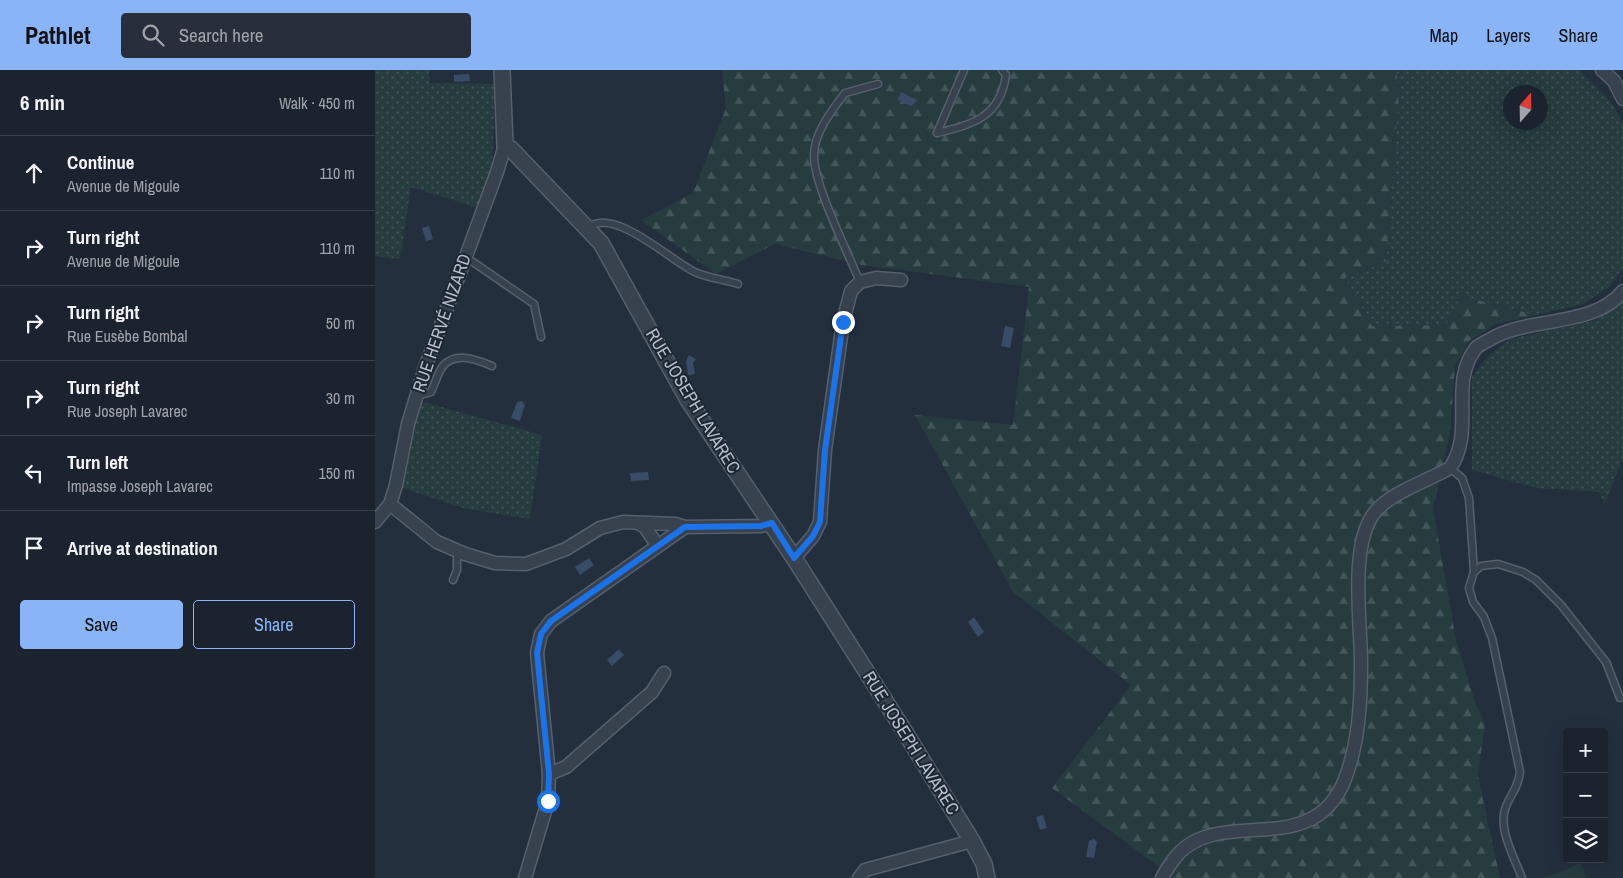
<!DOCTYPE html>
<meta charset="utf-8">
<style>
:root{--surface:#1b232e;--page:#282f3a;--text:#f1f3f6;--muted:#a0a4aa;--line:#39404a;--accent:#8ab4f8}
body{margin:0;font-family:"Archivo Narrow",sans-serif;background:var(--page);color:var(--text)}
.controls{position:absolute;right:15px;bottom:15px;display:grid;overflow:hidden;border-radius:5px;box-shadow:0 5px 20px #0002}
.controls button{width:45px;height:45px;display:grid;place-items:center;padding:0;border:0;border-bottom:1px solid var(--line);background:var(--surface);color:var(--text);font:25px sans-serif}
.compass{position:absolute;left:1128px;top:15px;width:45px;height:45px;border-radius:50%;background:var(--surface);box-shadow:0 5px 20px #0002;rotate:20deg}
.stop{position:absolute;width:15px;height:15px;margin:-11px;border:4px solid #1a73e8;border-radius:50%;background:#fff}
.stop.end{background:#1a73e8;border-color:#fff;box-shadow:0 1px 5px #0008}
.list{margin:0;padding:0;list-style:none}
h2{display:flex;justify-content:space-between;align-items:center;height:65px;margin:0;padding:0 20px;font-size:21px}
h2 small{font-size:16px;font-weight:400;color:var(--muted)}
.list li{display:grid;grid-template-columns:32px 1fr auto;gap:15px;align-items:center;box-sizing:border-box;height:75px;padding:0 20px;border-top:1px solid var(--line)}
.list b{display:block;font-size:19px;white-space:nowrap}
.list p{margin:0;font-size:16px;white-space:nowrap;color:var(--muted)}
.list em{font-size:16px;font-style:normal;color:var(--muted)}
.actions{display:flex;gap:10px;padding:15px 20px}
.actions a{flex:1;padding:11px 0;border:1px solid var(--accent);border-radius:5px;text-align:center;font-size:18px;color:var(--accent)}
.actions .main{background:var(--accent);color:#111}
.icon{flex:none;width:28px;height:28px;fill:none;stroke:currentColor;stroke-width:2;stroke-linecap:round;stroke-linejoin:round}
.map{position:relative;flex:none;width:1248px;height:808px;overflow:hidden}
header{display:flex;align-items:center;gap:30px;box-sizing:border-box;height:70px;padding:0 25px;background:var(--accent);color:#111}
header strong{font-size:24px}
nav{display:flex;gap:28px;margin-inline-start:auto;font-size:18px}
.search{width:350px;height:45px;background:var(--page);display:flex;align-items:center;gap:12px;box-sizing:border-box;padding:0 18px;border-radius:5px;color:var(--muted);font-size:19px}
main{display:flex}
aside{flex:1;background:var(--surface)}
.map>svg:first-child{display:block}
.grass{fill:url(#grass-dots);fill-rule:evenodd}
.forest{fill:url(#forest-firs)}
.pitch{fill:#263c3f}
.water{fill:#394c67}
.lines{fill:none;stroke-linecap:round;stroke-linejoin:round}
.service-casing{stroke:#565f6c;stroke-width:9}
.minor-casing{stroke:#565f6c;stroke-width:15}
.tertiary-casing{stroke:#565f6c;stroke-width:18}
.service{stroke:#38414e;stroke-width:6}
.minor{stroke:#38414e;stroke-width:12}
.tertiary{stroke:#38414e;stroke-width:15}
.route{stroke:#1a73e8;stroke-width:6}
.labels{text-anchor:middle;stroke-width:4;stroke-linejoin:round;paint-order:stroke}
.street-label{font-size:18px;fill:#b4bcc9;stroke:#1d2633}
</style>
<header>
<strong>Pathlet</strong>
<div class="search"><svg class="icon" aria-label="search" viewBox="0 0 24 24"><circle cx="10" cy="10" r="6"/><path d="M15 15l6 6"/></svg>Search here</div>
<nav><a>Map</a><a>Layers</a><a>Share</a></nav>
</header>
<main>
<aside>
<h2>6 min<small>Walk · 450 m</small></h2>
<ul class="list">
<li><svg class="icon" aria-label="ahead" viewBox="0 0 24 24"><path d="M12 20V5M6 11l6-6 6 6"/></svg><div><b>Continue</b><p>Avenue de Migoule</p></div><em>110 m</em></li>
<li><svg class="icon" aria-label="right" viewBox="0 0 24 24"><path d="M7 20v-9h11M14 6l5 5-5 5"/></svg><div><b>Turn right</b><p>Avenue de Migoule</p></div><em>110 m</em></li>
<li><svg class="icon" aria-label="right" viewBox="0 0 24 24"><path d="M7 20v-9h11M14 6l5 5-5 5"/></svg><div><b>Turn right</b><p>Rue Eusèbe Bombal</p></div><em>50 m</em></li>
<li><svg class="icon" aria-label="right" viewBox="0 0 24 24"><path d="M7 20v-9h11M14 6l5 5-5 5"/></svg><div><b>Turn right</b><p>Rue Joseph Lavarec</p></div><em>30 m</em></li>
<li><svg class="icon" aria-label="left" viewBox="0 0 24 24"><path d="M17 20v-9H6M10 6l-5 5 5 5"/></svg><div><b>Turn left</b><p>Impasse Joseph Lavarec</p></div><em>150 m</em></li>
<li><svg class="icon" aria-label="arrive" viewBox="0 0 24 24"><path d="M6 21V4h12l-3 4 3 4H6"/></svg><div><b>Arrive at destination</b></div></li>
</ul>
<div class="actions"><a class="main">Save</a><a>Share</a></div>
</aside>
<div class="map">
<svg width="1248" height="808" viewBox="0 0 1248 808">
<defs>
<pattern id="grass-dots" width="8" height="8" patternUnits="userSpaceOnUse" patternTransform="scale(1.25)"><rect width="8" height="8" fill="#263c3f"/><path d="M2 2h.1M6 6h.1" fill="none" stroke="#435659" stroke-width="1.8" stroke-linecap="round"/></pattern>
<pattern id="forest-firs" width="22" height="20" patternUnits="userSpaceOnUse" patternTransform="scale(1.25)"><rect width="22" height="20" fill="#263c3f"/><path d="M5 1l3.5 6h-7zM16 11l3.5 6h-7z" fill="#435659"/></pattern>
</defs>
<rect width="100%" height="100%" fill="#242f3e"/>
<g class="grass">
<path d="M 0,0 L 54,0 L 55,13 L 120,14 L 117,98 L 103,138 L 36,117 L 25,189 L 0,186 Z"/>
<path d="M 1021,0 L 1204,0 C 1223,20 1238,28 1248,56 L 1248,198 L 1234,217 L 1208,234 L 1161,245 L 1087,226 L 1071,255 L 997,256 L 970,208 L 1011,191 L 1024,21 ZM 1136,22 L 1166,22 L 1166,52 L 1136,52 Z"/>
<path d="M 1248,231 L 1248,386 L 1230,434 L 1224,422 L 1162,418 L 1097,400 L 1097,307 L 1112,287 L 1135,269 L 1221,250 Z"/>
<path d="M 45,331 L 167,365 L 155,449 L 92,439 L 28,418 Z"/>
</g>
<path class="forest" d="M 347,0 L 1021,0 L 1024,21 L 1011,191 L 970,208 L 997,256 L 1071,255 L 1087,226 L 1161,245 L 1121,254 L 1094,271 L 1080,296 L 1075,363 L 1058,438 L 1081,570 L 1100,632 L 1110,653 L 1103,706 L 1125,808 L 793,808 L 794,804 L 677,718 L 756,615 L 638,522 L 540,345 L 638,355 L 654,217 L 487,195 L 400,174 L 341,204 L 266,150 L 318,123 L 351,38 Z"/>
<path class="pitch" d="M 1206,793 L 1212,808 L 1170,808 Z"/>
<g class="water">
<path d="M 94,4 L 95,11 L 79,12 L 79,5 Z"/>
<path d="M 526,22 L 543,30 L 536,36 L 523,30 Z"/>
<path d="M 54,156 L 58,169 L 51,171 L 47,158 Z"/>
<path d="M 630,256 L 639,258 L 635,278 L 626,276 Z"/>
<path d="M 314,285 L 321,289 L 318,293 L 320,304 L 313,305 L 311,291 Z"/>
<path d="M 147,331 L 150,335 L 145,351 L 136,348 L 142,332 Z"/>
<path d="M 273,402 L 274,410 L 256,411 L 255,403 Z"/>
<path d="M 214,488 L 219,495 L 205,505 L 200,497 Z"/>
<path d="M 599,547 L 609,562 L 603,567 L 593,552 Z"/>
<path d="M 244,579 L 249,585 L 237,596 L 232,590 Z"/>
<path d="M 668,745 L 672,758 L 665,760 L 661,747 Z"/>
<path d="M 719,769 L 722,772 L 719,788 L 711,787 L 714,771 Z"/>
</g>
<g class="lines">
<defs>
<g id="service">
<path d="M 562,63 C 599,54 625,47 631,5 L 627,0"/>
<path d="M 562,63 L 589,0"/>
<path d="M 213,158 C 239,135 299,194 322,203 C 335,208 350,210 363,214"/>
<path d="M 89,190 L 98,192 L 159,234 L 166,267"/>
<path d="M 485,212 C 473,183 438,113 439,85 C 439,63 457,40 470,23 L 503,14"/>
<path d="M 42,326 L 56,322 C 60,314 63,302 68,296 C 81,281 103,290 117,296"/>
<path d="M 1075,398 L 1087,408 L 1094,428 L 1099,502"/>
<path d="M 78,510 L 82,500 L 82,481"/>
<path d="M 1147,808 C 1139,786 1121,757 1132,734 C 1138,721 1143,717 1145,702 L 1117,568 L 1109,547 L 1098,532 L 1094,518 L 1099,502 L 1106,496 L 1123,494 L 1148,502 L 1161,510 L 1186,535 L 1231,592 L 1245,628"/>
</g>
<g id="minor">
<path d="M 1227,0 L 1239,11 L 1248,29"/>
<path d="M 15,434 L 62,472 L 90,484 L 120,493 L 151,494 L 191,479 L 225,458 L 248,452 L 300,454 L 310,457 L 386,456 L 397,453"/>
<path d="M 0,452 L 15,434 L 21,415 L 33,354 L 50,298 L 122,102 L 130,75"/>
<path d="M 263,453 L 270,457 L 282,475"/>
<path d="M 419,488 L 438,466 L 445,452 L 450,380 L 468,252 L 476,221 L 485,212 L 501,208 L 526,210"/>
<path d="M 174,704 L 191,697 L 277,622 L 289,603"/>
<path d="M 150,808 L 173,731 L 174,704 L 162,583 L 166,564 L 176,551 L 310,457"/>
<path d="M 484,808 L 490,800 L 597,771"/>
<path d="M 787,808 C 790,801 795,795 799,789 C 842,732 937,794 970,709 C 984,672 986,632 986,593 C 986,552 974,474 1000,442 C 1015,423 1054,410 1075,398 C 1101,361 1073,313 1101,278 C 1104,275 1110,272 1114,270 C 1152,246 1219,258 1248,221"/>
</g>
<path id="tertiary" d="M 127,0 L 130,75 L 136,79 L 226,173 L 313,330 L 419,488 L 528,659 L 597,771 L 609,794 L 612,808"/>
</defs>
<use href="#service" class="service-casing"/>
<use href="#minor" class="minor-casing"/>
<use href="#tertiary" class="tertiary-casing"/>
<use href="#service" class="service"/>
<use href="#minor" class="minor"/>
<use href="#tertiary" class="tertiary"/>
</g>
<g class="lines">
<path class="route" d="M 173,731 L 174,704 L 162,583 L 166,564 L 176,551 L 310,457 L 386,456 L 397,453 L 419,488 L 438,466 L 445,452 L 450,380 L 468,252"/>
</g>
<g class="labels">
<g class="street-label">
<text transform="translate(67 253) rotate(-71)" y="6">RUE HERVÉ NIZARD</text>
<text transform="translate(318 331) rotate(59)" y="6">RUE JOSEPH LAVAREC</text>
<text transform="translate(536 673) rotate(58)" y="6">RUE JOSEPH LAVAREC</text>
</g>
</g>
</svg>
<div class="controls">
<button>+</button>
<button>−</button>
<button><svg class="icon" aria-label="layers" viewBox="0 0 24 24"><path d="M12 4l9 5-9 5-9-5zM3 14l9 5 9-5"/></svg></button>
</div>
<svg class="compass" viewBox="-18 -18 36 36"><path d="M0-13l5 13h-10z" fill="#e53935"/><path d="M0 13l5-13h-10z" fill="#a0a4aa"/></svg>
<div class="stop" style="left:173px;top:731px"></div>
<div class="stop end" style="left:468px;top:252px"></div>
</div>
</main>
